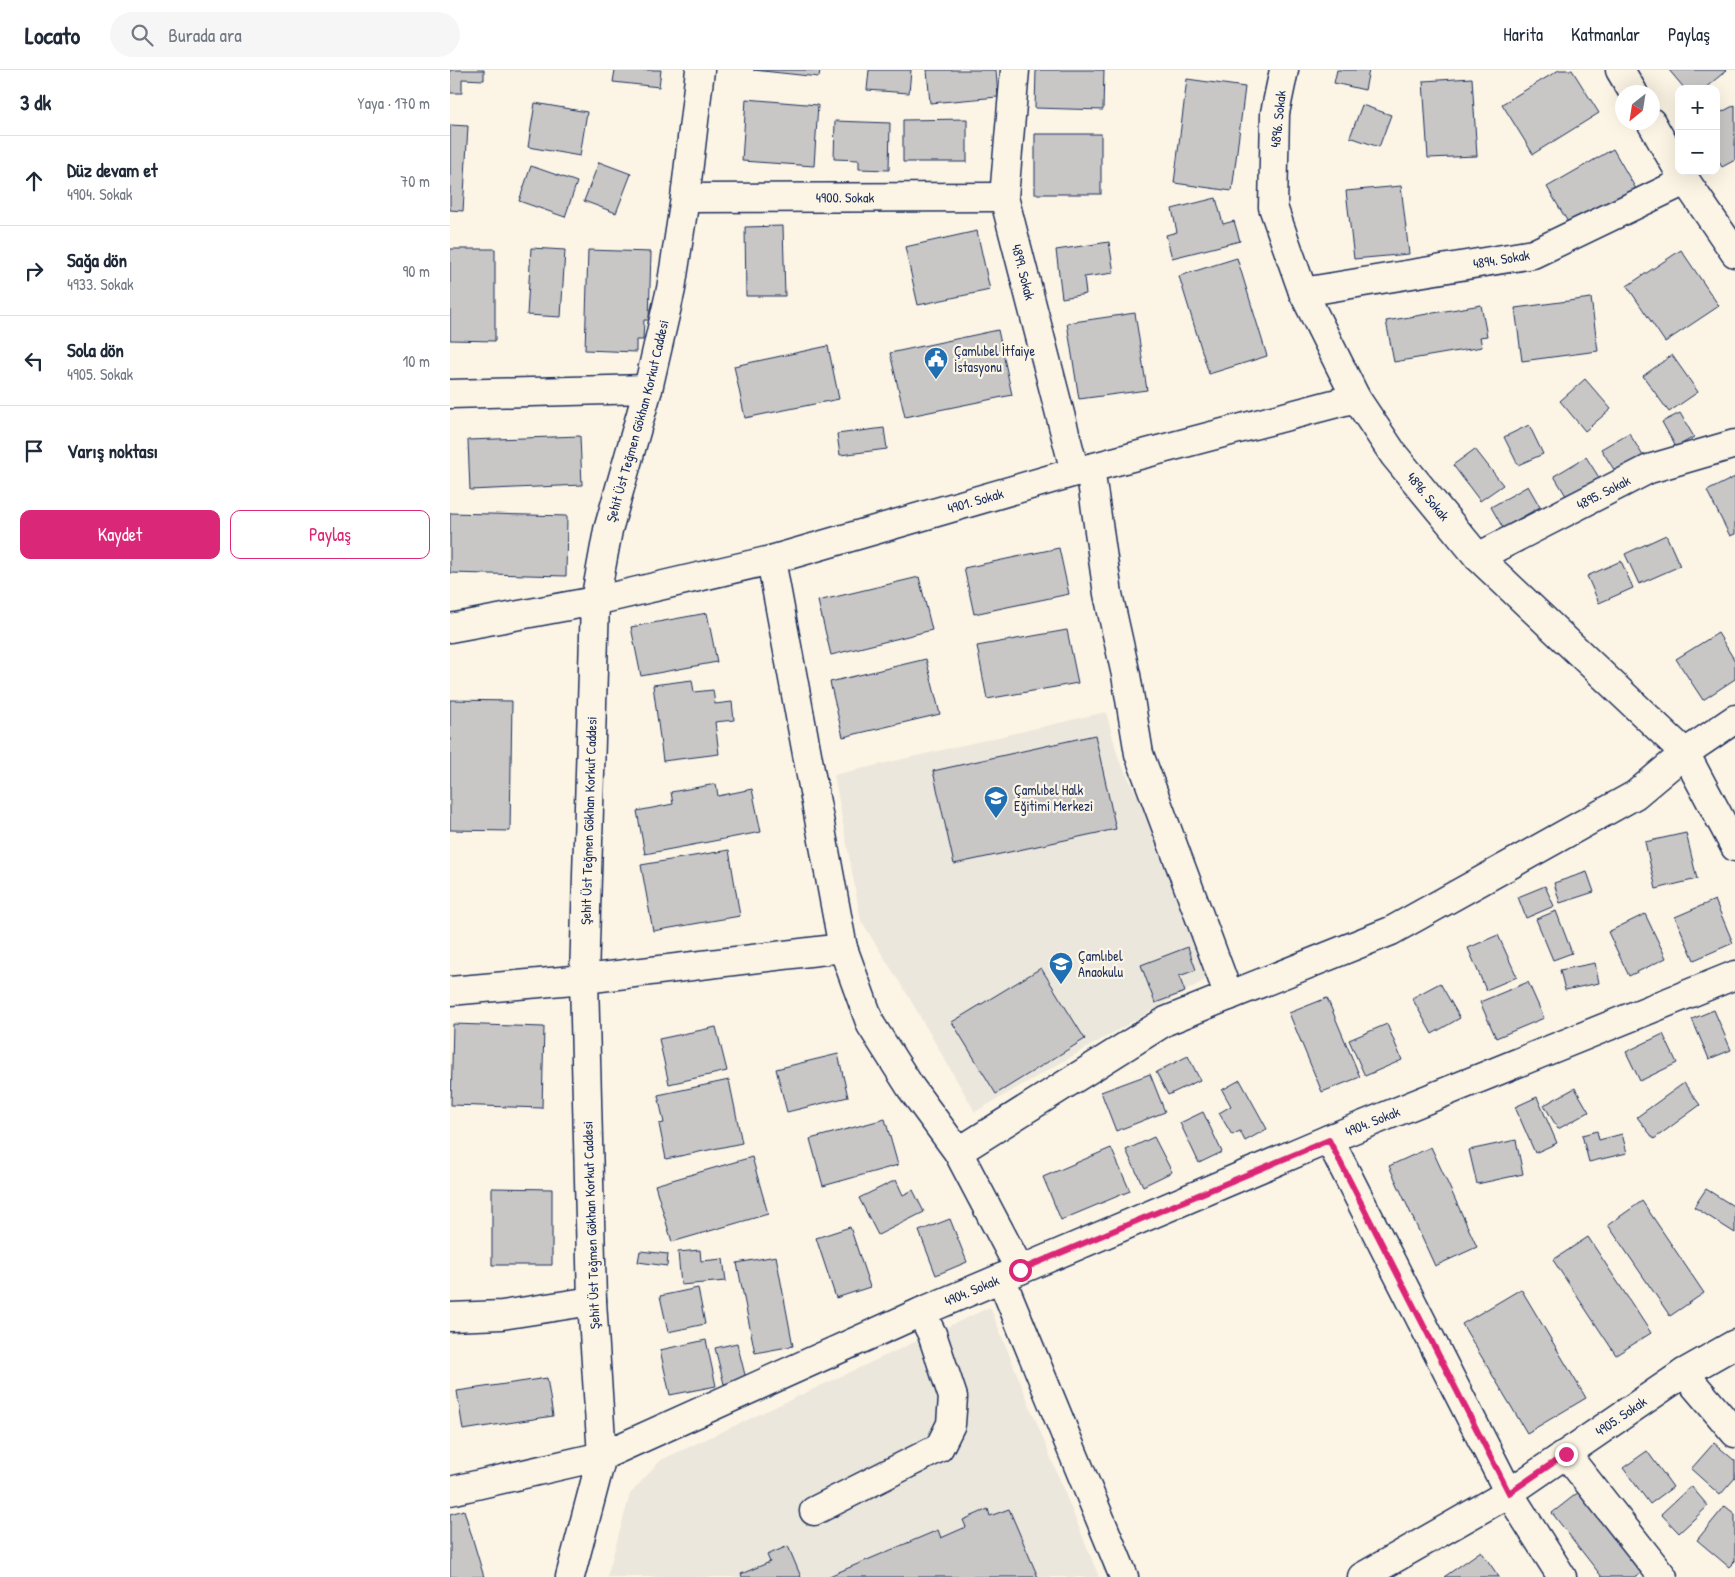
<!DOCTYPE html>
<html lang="tr">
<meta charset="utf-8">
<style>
:root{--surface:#fff;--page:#f6f6f7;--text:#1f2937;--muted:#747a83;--line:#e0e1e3;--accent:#db2777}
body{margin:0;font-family:"Patrick Hand",sans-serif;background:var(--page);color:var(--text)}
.controls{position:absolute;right:15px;top:15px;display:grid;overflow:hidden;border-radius:10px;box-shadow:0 5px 20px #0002}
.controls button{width:45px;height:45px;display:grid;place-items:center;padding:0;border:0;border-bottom:1px solid var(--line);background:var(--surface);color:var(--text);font:25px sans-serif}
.compass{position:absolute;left:1165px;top:15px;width:45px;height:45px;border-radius:50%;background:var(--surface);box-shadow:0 5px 20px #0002;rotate:210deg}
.stop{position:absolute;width:15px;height:15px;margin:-11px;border:4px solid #db2777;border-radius:50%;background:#fff}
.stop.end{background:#db2777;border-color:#fff;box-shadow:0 1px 5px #0008}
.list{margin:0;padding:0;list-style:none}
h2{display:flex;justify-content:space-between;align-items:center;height:65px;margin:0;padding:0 20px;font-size:21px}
h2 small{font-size:16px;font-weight:400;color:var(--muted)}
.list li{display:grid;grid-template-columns:32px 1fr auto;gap:15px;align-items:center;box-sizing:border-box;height:90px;padding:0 20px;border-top:1px solid var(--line)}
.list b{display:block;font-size:19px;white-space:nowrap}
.list p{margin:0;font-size:16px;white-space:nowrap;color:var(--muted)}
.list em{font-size:16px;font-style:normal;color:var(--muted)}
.actions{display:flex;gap:10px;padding:15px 20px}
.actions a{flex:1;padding:11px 0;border:1px solid var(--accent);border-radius:10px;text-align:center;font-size:18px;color:var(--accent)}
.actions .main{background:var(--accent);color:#fff}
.icon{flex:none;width:28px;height:28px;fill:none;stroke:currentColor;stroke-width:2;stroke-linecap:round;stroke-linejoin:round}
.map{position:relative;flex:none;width:1285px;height:1507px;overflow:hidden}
header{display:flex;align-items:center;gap:30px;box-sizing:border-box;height:70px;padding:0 25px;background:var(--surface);border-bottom:1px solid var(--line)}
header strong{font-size:24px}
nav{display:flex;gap:28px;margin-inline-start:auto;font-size:18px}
.search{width:350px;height:45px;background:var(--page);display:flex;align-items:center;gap:12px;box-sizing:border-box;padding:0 18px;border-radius:28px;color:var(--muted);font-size:19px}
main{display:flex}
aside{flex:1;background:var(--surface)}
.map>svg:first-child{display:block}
.built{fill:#ece7dc}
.building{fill:#c8c7c6;stroke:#1b2f5e}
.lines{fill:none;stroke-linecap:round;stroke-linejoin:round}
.minor-casing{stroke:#1b2f5e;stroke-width:31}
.minor{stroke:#fcf5e5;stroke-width:28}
.route{stroke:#db2777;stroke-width:6}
.labels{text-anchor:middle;stroke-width:4.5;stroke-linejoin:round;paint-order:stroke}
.street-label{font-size:14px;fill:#1b2f5e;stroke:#fcf5e5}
.poi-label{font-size:14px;fill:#1b2f5e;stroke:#fcf5e5;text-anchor:start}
</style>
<header>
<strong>Locato</strong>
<div class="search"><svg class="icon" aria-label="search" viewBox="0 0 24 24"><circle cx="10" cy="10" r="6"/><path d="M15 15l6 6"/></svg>Burada ara</div>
<nav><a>Harita</a><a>Katmanlar</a><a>Paylaş</a></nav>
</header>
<main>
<aside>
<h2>3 dk<small>Yaya · 170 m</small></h2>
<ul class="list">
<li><svg class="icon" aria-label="ahead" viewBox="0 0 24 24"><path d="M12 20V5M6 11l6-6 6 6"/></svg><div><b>Düz devam et</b><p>4904. Sokak</p></div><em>70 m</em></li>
<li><svg class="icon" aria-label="right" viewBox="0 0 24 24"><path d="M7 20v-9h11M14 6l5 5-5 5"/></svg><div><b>Sağa dön</b><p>4933. Sokak</p></div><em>90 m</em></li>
<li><svg class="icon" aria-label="left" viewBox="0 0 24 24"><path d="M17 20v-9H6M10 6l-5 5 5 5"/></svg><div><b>Sola dön</b><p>4905. Sokak</p></div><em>10 m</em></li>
<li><svg class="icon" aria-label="arrive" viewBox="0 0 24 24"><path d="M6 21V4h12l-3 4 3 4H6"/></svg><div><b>Varış noktası</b></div></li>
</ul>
<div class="actions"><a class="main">Kaydet</a><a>Paylaş</a></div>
</aside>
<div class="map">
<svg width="1285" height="1507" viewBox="0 0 1285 1507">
<rect width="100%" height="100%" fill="#fcf5e5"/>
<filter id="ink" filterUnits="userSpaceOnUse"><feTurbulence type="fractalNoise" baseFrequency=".02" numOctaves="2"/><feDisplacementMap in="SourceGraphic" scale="10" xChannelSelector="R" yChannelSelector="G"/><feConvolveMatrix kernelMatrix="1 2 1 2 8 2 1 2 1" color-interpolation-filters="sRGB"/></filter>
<g filter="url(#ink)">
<g class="built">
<path d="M 656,642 L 669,690 L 722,792 L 762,906 L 525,1042 L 457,924 L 411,851 L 384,705 Z"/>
<path d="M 540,1237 L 649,1507 L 157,1507 L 180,1424 L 211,1390 Z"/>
</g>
<g class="building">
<path d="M 0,0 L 34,0 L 34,10 L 12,9 L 12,23 L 0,23 Z"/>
<path d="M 165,0 L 211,0 L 209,17 L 163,12 Z"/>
<path d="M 303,0 L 370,0 L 369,7 Z"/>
<path d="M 419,0 L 461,0 L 459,23 L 417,20 Z"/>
<path d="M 477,0 L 546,0 L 548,27 L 480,33 Z"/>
<path d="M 586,0 L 654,0 L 653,40 L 585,38 Z"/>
<path d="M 887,0 L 919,0 L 915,20 L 884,13 Z"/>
<path d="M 1109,0 L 1122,0 L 1149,43 L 1083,84 L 1052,34 Z"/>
<path d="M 1219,0 L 1277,0 L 1254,19 L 1235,19 Z"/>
<path d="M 1022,8 L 1027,86 L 978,88 L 973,11 Z"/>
<path d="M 737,9 L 795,17 L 782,121 L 724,113 Z"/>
<path d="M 296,29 L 368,35 L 364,96 L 292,91 Z"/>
<path d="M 85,33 L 137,42 L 130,86 L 78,77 Z"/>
<path d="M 912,35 L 941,45 L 929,77 L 900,67 Z"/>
<path d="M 1285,35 L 1285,90 L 1272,97 L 1266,87 L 1266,45 Z"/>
<path d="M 517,49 L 517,92 L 453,92 L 453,50 Z"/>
<path d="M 385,51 L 440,53 L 439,100 L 409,99 L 409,90 L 384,89 Z"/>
<path d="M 0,55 L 18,56 L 13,141 L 0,140 Z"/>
<rect x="585" y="64" width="66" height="60"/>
<path d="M 1163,79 L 1190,126 L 1125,164 L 1097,117 Z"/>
<path d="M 149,92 L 181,104 L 166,143 L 134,131 Z"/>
<path d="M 81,96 L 127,112 L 115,147 L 69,131 Z"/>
<path d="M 951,116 L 959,184 L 904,189 L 896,121 Z"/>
<path d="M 766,128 L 773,154 L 784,151 L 790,171 L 722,188 L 716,165 L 727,162 L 722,139 Z"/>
<path d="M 333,156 L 335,226 L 296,226 L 295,157 Z"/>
<path d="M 527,161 L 540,220 L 468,235 L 455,177 Z"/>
<path d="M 659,172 L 664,203 L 634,207 L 636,224 L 612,228 L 606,180 Z"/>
<path d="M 81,178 L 115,180 L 111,247 L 77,245 Z"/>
<path d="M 0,179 L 45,179 L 45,271 L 0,270 Z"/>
<path d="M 138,180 L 201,182 L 199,250 L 194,250 L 193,270 L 186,270 L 186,282 L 135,280 Z"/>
<path d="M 1231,180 L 1269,236 L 1215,272 L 1177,216 Z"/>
<path d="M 787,188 L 817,286 L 759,304 L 729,206 Z"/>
<path d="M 1141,228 L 1148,281 L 1072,291 L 1065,238 Z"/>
<path d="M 1031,235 L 1037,266 L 1030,267 L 1032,277 L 944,292 L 936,251 Z"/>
<path d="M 685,243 L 697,320 L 629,329 L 617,253 Z"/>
<path d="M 548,260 L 562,325 L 455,347 L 440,283 Z"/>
<path d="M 378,276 L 389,329 L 295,348 L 284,296 Z"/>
<path d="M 1222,285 L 1248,322 L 1219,342 L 1193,306 Z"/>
<path d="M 1135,309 L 1161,339 L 1135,361 L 1110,331 Z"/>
<path d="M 1230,343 L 1244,367 L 1226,377 L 1212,352 Z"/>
<path d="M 1079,355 L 1093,384 L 1068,395 L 1054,367 Z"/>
<path d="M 434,358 L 437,379 L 390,385 L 387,364 Z"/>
<path d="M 1179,363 L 1195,389 L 1168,406 L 1151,379 Z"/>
<path d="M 130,366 L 132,415 L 20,420 L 18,370 Z"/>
<path d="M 1025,379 L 1053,415 L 1030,431 L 1003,395 Z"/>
<path d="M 1136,387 L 1150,409 L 1118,429 L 1104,406 Z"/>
<path d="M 1285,407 L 1285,464 L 1280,466 L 1257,421 Z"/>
<path d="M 1078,416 L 1090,437 L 1053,458 L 1041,437 Z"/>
<path d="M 0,443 L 117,446 L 116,506 L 0,503 Z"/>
<path d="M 1216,465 L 1230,496 L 1189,514 L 1175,484 Z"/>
<path d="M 609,478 L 619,524 L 524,544 L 514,498 Z"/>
<path d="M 1171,491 L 1183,518 L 1149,533 L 1137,506 Z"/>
<path d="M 469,507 L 482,560 L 381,585 L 368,531 Z"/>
<path d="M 257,543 L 267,592 L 191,606 L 181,557 Z"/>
<path d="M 617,560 L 628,613 L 537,629 L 527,576 Z"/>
<path d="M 1268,563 L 1285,591 L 1285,609 L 1253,630 L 1226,589 Z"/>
<path d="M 476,589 L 490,644 L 393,667 L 380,612 Z"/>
<path d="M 242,610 L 244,622 L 263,620 L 265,634 L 282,632 L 284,650 L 265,652 L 269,684 L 213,691 L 203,615 Z"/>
<path d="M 0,630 L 62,631 L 60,761 L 0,760 Z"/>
<path d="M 645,665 L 666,759 L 504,794 L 483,701 Z"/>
<path d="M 266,714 L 268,726 L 302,719 L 311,762 L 195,784 L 187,741 L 223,734 L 221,722 Z"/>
<path d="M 1236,763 L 1247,809 L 1206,819 L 1195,772 Z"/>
<path d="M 279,780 L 290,846 L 203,861 L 191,795 Z"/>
<path d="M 1137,802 L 1144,822 L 1110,833 L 1104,813 Z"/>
<path d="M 1095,816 L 1104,836 L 1076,848 L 1068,827 Z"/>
<path d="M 1265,830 L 1283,873 L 1244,890 L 1225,847 Z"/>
<path d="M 1106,841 L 1122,883 L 1103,890 L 1086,849 Z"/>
<path d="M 1195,844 L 1216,888 L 1179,906 L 1158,862 Z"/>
<path d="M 1048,865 L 1067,907 L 1036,920 L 1018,878 Z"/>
<path d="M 738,877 L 746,900 L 729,906 L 735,922 L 705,933 L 691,895 Z"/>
<path d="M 1145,893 L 1149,913 L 1115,920 L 1110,900 Z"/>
<path d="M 591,898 L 635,969 L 546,1024 L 502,952 Z"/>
<path d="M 1078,912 L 1094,948 L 1046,968 L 1030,932 Z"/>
<path d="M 990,913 L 1010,948 L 982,964 L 962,928 Z"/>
<path d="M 877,928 L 910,1007 L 872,1022 L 839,943 Z"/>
<path d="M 1264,940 L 1281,980 L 1259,989 L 1242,949 Z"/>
<path d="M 3,954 L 94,957 L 92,1038 L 1,1035 Z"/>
<path d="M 937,954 L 952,990 L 915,1006 L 899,970 Z"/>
<path d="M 266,957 L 277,1001 L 219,1014 L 209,969 Z"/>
<path d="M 1213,964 L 1227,993 L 1190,1011 L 1176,982 Z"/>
<path d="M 388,984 L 398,1027 L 337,1042 L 326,999 Z"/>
<path d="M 738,986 L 750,1010 L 718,1025 L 706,1002 Z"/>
<path d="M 700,1004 L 715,1042 L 666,1061 L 651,1022 Z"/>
<path d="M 279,1010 L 292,1073 L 216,1089 L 209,1054 L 214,1053 L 208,1025 Z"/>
<path d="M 790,1010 L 817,1059 L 795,1071 L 790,1061 L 782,1065 L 769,1043 L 781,1036 L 772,1020 Z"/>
<path d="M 1234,1013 L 1250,1035 L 1204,1069 L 1187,1047 Z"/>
<path d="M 1125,1018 L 1139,1042 L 1108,1059 L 1094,1035 Z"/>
<path d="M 1087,1027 L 1107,1073 L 1085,1083 L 1065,1037 Z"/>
<path d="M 753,1042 L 772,1082 L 749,1093 L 730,1053 Z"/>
<path d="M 435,1049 L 448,1095 L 373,1116 L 360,1069 Z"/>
<path d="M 1147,1061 L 1149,1070 L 1172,1064 L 1177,1083 L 1139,1092 L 1132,1065 Z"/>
<path d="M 704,1067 L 722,1102 L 693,1116 L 676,1080 Z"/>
<path d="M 1066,1070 L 1073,1104 L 1027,1114 L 1019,1080 Z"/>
<path d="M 981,1077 L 1027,1177 L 985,1196 L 939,1096 Z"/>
<path d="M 661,1078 L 680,1121 L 611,1150 L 593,1107 Z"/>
<path d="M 302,1087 L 318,1144 L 222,1172 L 205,1115 Z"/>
<path d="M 446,1110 L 453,1125 L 463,1120 L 474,1142 L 428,1165 L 409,1128 Z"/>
<path d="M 42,1118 L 102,1119 L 102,1195 L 42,1195 Z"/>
<path d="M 1256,1119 L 1285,1137 L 1285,1163 L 1244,1137 Z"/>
<path d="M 1192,1131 L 1254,1223 L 1220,1246 L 1158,1155 Z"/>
<path d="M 500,1149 L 517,1192 L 486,1205 L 469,1161 Z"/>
<path d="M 400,1157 L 420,1217 L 386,1228 L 366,1168 Z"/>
<path d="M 1138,1167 L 1201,1263 L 1166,1285 L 1103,1190 Z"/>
<path d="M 250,1180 L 251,1191 L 273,1189 L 276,1211 L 231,1215 L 228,1182 Z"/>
<path d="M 190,1181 L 218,1184 L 217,1196 L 188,1192 Z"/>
<path d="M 326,1186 L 343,1276 L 305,1283 L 287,1193 Z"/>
<path d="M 248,1218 L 255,1254 L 218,1262 L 210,1226 Z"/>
<path d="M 1071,1219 L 1136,1328 L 1077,1363 L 1012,1254 Z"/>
<path d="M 256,1270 L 266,1316 L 220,1325 L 210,1280 Z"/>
<path d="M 287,1273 L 296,1309 L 274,1314 L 265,1278 Z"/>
<path d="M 97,1308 L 103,1346 L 13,1360 L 7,1321 Z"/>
<path d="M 1264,1373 L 1285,1391 L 1285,1408 L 1270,1425 L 1241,1399 Z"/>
<path d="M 1197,1381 L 1223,1417 L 1200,1434 L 1173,1398 Z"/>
<path d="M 1241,1416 L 1258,1436 L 1229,1463 L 1211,1444 Z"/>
<path d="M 1135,1417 L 1197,1498 L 1186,1507 L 1152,1507 L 1102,1443 Z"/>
<path d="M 1275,1436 L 1285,1444 L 1285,1491 L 1279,1497 L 1247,1470 Z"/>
<path d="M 538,1439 L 540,1446 L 559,1439 L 588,1507 L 377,1507 L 488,1460 L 491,1468 L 516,1457 L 513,1450 Z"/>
<path d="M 14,1440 L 34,1507 L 0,1507 L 0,1444 Z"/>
<path d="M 338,1476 L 351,1507 L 292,1507 L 291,1504 L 320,1492 L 317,1485 Z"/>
<path d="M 1031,1481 L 1049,1507 L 994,1507 Z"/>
</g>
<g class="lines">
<defs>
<g id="minor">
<path id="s1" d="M 565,0 L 554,127 L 625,402"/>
<path id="s2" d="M 834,0 L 825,43 L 823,137 L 853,222 L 906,328 L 944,385 L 1028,487 L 1235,683 L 1285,777"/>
<path d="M 1170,0 L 1183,22"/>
<path d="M 1201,52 L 1229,101"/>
<path d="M 1229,101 L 1285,183"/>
<path id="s3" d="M 235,128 L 554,127"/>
<path id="s4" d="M 853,222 L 1083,184 L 1235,111"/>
<path d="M 0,324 L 198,319"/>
<path d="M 640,398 L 658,524 L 676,605 L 689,684 L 779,926"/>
<path id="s5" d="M 1028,487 L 1199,399 L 1285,374"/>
<path d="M 321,490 L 393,878 L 421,955 L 461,1018 L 508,1082 L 570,1200"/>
<path id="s6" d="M 0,558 L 145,531 L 321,490 L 625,402 L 906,328"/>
<path d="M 0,921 L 134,909 L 393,878"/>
<path d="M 879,1069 L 1059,1423 L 1112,1507"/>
<path d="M 508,1082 L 716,951 L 941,861 L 1185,725 L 1235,683 L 1285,649"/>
<path d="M 551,1208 L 674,1507"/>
<path d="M 0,1247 L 52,1245 L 142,1231"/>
<path d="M 1234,1303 L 1285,1363"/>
<path d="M 1116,1384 L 1213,1507"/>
<path id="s7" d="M 0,1421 L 152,1386 L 471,1242 L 879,1069 L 1285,905"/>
<path d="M 364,1441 L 489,1378 L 501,1354 L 503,1327 L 482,1264 L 471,1242"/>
<path id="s8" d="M 120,1507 L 152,1386 L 142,1231 L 134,909 L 145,531 L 158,460 L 198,319 L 221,219 L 235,128 L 250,0"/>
<path id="s9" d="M 912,1507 L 1059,1423 L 1234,1303 L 1285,1274"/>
</g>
</defs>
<use href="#minor" class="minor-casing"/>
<use href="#minor" class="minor"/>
</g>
</g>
<g class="lines" filter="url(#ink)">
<path class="route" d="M 570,1200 L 879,1070 L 1059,1423 L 1116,1384"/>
</g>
<defs>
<symbol id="civic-pin" viewBox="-11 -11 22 30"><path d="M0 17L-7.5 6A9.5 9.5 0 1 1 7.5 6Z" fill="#1f6fb2" stroke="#fcf5e5"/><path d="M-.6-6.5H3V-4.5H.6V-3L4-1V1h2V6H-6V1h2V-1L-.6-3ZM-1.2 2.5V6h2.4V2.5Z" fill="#fff"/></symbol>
<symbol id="school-pin" viewBox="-11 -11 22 30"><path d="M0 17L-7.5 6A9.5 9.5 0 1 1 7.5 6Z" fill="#1f6fb2" stroke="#fcf5e5"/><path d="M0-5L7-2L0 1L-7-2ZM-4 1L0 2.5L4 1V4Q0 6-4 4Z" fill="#fff"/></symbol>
</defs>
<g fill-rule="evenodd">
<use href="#civic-pin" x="472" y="275" width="28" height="38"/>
<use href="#school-pin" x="532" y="714" width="28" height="38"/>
<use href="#school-pin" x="597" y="880" width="28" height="38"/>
</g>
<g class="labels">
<g class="street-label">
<text transform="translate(828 49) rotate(-84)" y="5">4896. Sokak</text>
<text dy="5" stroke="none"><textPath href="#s3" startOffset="160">4900. Sokak</textPath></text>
<text dy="5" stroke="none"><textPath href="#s4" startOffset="201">4894. Sokak</textPath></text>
<text dy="5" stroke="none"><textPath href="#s1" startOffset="205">4899. Sokak</textPath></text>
<text dy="5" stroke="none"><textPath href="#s8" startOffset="1166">Şehit Üst Teğmen Gökhan Korkut Caddesi</textPath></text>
<text dy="5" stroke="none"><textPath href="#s5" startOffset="141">4895. Sokak</textPath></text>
<text dy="5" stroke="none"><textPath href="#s2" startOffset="469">4896. Sokak</textPath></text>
<text dy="5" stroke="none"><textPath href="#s6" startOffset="541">4901. Sokak</textPath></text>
<text dy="5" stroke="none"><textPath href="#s8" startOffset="761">Şehit Üst Teğmen Gökhan Korkut Caddesi</textPath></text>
<text dy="5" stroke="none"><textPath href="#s7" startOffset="996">4904. Sokak</textPath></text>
<text transform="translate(141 1155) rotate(-92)" y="5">Şehit Üst Teğmen Gökhan Korkut Caddesi</text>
<text dy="5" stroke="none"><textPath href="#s7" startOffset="561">4904. Sokak</textPath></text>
<text dy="5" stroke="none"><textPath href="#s9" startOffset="305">4905. Sokak</textPath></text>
</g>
<g class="poi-label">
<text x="504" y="286">Çamlıbel İtfaiye<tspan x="504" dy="16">İstasyonu</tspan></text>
<text x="564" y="725">Çamlıbel Halk<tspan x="564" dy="16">Eğitimi Merkezi</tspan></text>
<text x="628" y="891">Çamlıbel<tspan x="628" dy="16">Anaokulu</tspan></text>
</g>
</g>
</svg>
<div class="controls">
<button>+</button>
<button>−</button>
</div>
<svg class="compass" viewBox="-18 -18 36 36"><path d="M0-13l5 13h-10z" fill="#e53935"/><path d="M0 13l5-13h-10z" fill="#747a83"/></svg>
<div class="stop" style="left:570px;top:1200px"></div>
<div class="stop end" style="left:1116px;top:1384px"></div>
</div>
</main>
